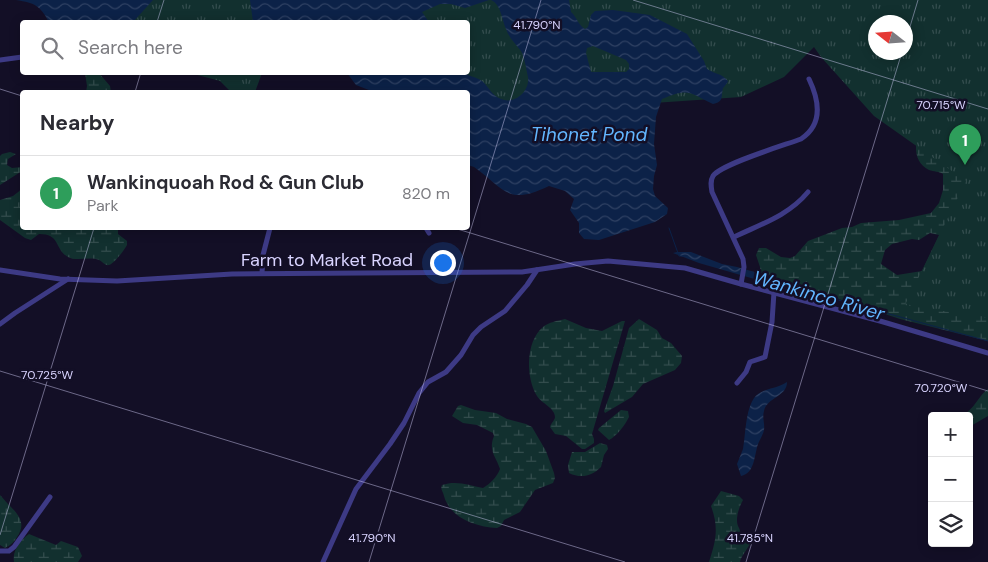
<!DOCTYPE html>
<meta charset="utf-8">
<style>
:root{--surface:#fff;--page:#f7f7f7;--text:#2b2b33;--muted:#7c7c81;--line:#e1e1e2;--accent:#0f766e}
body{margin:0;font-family:"DM Sans",sans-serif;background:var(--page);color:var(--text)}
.controls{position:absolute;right:15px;bottom:15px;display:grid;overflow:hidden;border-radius:5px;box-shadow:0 2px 12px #0003}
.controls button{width:45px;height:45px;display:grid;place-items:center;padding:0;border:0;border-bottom:1px solid var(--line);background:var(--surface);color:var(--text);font:25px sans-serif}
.compass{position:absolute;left:868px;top:15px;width:45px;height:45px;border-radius:50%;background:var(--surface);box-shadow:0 2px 12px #0003;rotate:287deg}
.you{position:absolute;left:442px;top:262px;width:18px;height:18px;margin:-12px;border:4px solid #fff;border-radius:50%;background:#1a73e8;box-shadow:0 0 0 8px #1a73e833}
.badge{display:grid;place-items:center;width:32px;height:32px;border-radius:50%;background:var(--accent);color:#fff;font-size:16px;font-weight:700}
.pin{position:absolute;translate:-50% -41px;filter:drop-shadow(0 1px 2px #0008)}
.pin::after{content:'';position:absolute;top:26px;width:18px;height:15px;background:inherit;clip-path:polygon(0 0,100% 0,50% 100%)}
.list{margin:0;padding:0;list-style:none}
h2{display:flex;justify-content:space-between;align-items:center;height:65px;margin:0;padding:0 20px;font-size:21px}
h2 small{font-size:16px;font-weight:400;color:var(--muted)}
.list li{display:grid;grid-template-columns:32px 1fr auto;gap:15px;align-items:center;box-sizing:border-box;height:75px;padding:0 20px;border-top:1px solid var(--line)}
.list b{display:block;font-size:19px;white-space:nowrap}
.list p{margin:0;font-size:16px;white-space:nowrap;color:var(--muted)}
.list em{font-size:16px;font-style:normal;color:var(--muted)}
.icon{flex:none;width:28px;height:28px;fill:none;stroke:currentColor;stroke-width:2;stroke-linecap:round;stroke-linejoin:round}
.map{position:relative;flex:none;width:988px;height:562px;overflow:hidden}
.search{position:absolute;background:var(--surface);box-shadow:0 2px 12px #0003;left:20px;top:20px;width:450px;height:55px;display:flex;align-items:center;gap:12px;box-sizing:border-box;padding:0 18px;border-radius:5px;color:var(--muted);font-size:19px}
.panel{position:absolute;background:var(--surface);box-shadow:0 2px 12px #0003;left:20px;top:90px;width:450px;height:140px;border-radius:5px}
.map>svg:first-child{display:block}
.wetland{fill:url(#wetland-marsh);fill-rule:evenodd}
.park{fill:url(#park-tufts);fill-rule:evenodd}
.water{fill:url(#water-waves);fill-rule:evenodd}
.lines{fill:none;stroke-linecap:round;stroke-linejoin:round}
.stream{stroke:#0c2248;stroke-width:1}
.minor{stroke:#3d3a85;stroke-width:5}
.ticks{fill:none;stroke:#d9d4ff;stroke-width:1;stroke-opacity:0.45}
.labels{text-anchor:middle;stroke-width:5;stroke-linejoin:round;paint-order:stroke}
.street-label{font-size:18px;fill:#d9d4ff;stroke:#130f26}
.water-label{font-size:19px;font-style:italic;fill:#62b6ff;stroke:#130f26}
.ticks-label{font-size:12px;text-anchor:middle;fill:#d9d4ff;stroke:#130f26;stroke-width:5;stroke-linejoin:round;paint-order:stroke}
</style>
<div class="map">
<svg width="988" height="562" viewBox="0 0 988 562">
<defs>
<pattern id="wetland-marsh" width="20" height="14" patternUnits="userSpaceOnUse" patternTransform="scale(1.25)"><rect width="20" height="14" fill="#12302f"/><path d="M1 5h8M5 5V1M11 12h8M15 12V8" fill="none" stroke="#344d4e"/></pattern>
<pattern id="park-tufts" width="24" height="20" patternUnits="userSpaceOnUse" patternTransform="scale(1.25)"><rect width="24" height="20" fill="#12302f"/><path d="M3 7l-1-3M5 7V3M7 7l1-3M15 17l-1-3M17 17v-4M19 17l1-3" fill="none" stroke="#344d4e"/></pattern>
<pattern id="water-waves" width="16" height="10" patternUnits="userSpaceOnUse" patternTransform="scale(1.25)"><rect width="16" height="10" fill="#0c2248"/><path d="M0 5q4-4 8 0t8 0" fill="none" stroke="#2f4163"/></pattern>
</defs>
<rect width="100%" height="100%" fill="#130f26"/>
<g class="wetland">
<path d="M 85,73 L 99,73 L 110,86 L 111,92 L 86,92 L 87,86 Z"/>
<path d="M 988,128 L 988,341 L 900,319 L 842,300 L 813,292 L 799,285 L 761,273 L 760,267 L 756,255 L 759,248 L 766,248 L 781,257 L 790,258 L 795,256 L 808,241 L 842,228 L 852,227 L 861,223 L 899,220 L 931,213 L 939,203 L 943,190 L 943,174 C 939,171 934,172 929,170 C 915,163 914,148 918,135 ZM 930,233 L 939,235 L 922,271 L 897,275 L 881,264 L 885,250 L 892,244 L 912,239 L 919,240 Z"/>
<path d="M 10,152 L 16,154 L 8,159 L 7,165 L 12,168 L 22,167 L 22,171 L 0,185 L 0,156 L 2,154 Z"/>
<path d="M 22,189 L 22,228 L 118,228 L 118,234 L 127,241 L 127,245 C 124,250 115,263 109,265 C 105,266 102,261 99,260 C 89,256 77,262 68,257 C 54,249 61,234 39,234 L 31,240 L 25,238 L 0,220 L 0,200 L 13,196 Z"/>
<path d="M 565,319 L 586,328 L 602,331 L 622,321 L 625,321 L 592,434 L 594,439 L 594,443 L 585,449 L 582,449 L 566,436 L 555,434 L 550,427 C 551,423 555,420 555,417 C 555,408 541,403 537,396 C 526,378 525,342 543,327 C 549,322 557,321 565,319 Z"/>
<path d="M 639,319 L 657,330 L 662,338 L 671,343 L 682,356 L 681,363 L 675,370 L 643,384 L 632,397 L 605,413 L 604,411 L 613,386 L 629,328 Z"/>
<path d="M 988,389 L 988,416 L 969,427 L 969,416 L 959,416 C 974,412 977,397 988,389 Z"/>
<path d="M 461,405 L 475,410 L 496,413 L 507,419 L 526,424 L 532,427 L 546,451 L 554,473 L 555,478 L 553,483 L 535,490 L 520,512 L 504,520 L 501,526 L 497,528 C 476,527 450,518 444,496 C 443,491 440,490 442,485 C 456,480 469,485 483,488 C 490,484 497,477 500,469 C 496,456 488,451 494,436 L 493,433 L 477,425 L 463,423 L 452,416 L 458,406 Z"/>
<path d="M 621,410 L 628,411 L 629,417 C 625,425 617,436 609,440 L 598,430 L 599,428 Z"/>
<path d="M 600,443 L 607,445 L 608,449 L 604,455 L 601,467 C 592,476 581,479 569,473 L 568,465 L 572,452 L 585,452 Z"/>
<path d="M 721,491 L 739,496 L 743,500 C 739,507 735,519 738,526 C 740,530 741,533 742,538 L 748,538 L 752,540 C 749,547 741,556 740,562 L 709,562 C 716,540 719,528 711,506 Z"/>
<path d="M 0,495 C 3,498 5,501 8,504 C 18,514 27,523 17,537 C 14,542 11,545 5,548 L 0,545 Z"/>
<path d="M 29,534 L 56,545 L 61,541 L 78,547 L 82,556 L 78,562 L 14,562 C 12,551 20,540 29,534 Z"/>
</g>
<g class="park">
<path d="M 46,0 L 988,0 L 988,318 L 905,305 L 966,181 L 874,116 L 821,57 L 814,47 L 784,77 L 741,97 L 653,103 L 490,173 L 468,92 L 350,73 L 468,72 L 468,22 L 64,22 ZM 876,22 L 906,22 L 906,52 L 876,52 Z"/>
<path d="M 190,73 L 262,72 L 262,73 L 255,92 L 231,92 L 220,81 Z"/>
</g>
<g class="water">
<path d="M 16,0 L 153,0 L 133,22 L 49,22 C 40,6 36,3 16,0 Z"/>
<path d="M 250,0 L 489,0 L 465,8 L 451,4 L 440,4 L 422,12 L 429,22 L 253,22 Z"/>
<path d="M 491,0 L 569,0 L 571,12 C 577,17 578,25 585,29 L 588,27 L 591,15 L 595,11 L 613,10 L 650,15 L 687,34 L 704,61 L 707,69 C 714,74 722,73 728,81 C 728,82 724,87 723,88 C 721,96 724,102 713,104 C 688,92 689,88 662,99 L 656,117 L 654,144 L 657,165 L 654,176 L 653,189 L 655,196 L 668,208 L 667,214 L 655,222 L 599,240 L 584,239 L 579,233 L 579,223 L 570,210 L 574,199 L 565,191 L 549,186 C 507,206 506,190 474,167 L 468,165 L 468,92 L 374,92 L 356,85 L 347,73 L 465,73 C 470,77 477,77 482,81 C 489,87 492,96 501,99 C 515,105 530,91 528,77 C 526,69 525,58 521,51 C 516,44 509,38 506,29 C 502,20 501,4 491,0 ZM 593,46 L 626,60 L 629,64 L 629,69 L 626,72 L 591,72 L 586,53 L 587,48 Z"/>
<path d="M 677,252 L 691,252 L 722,264 L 737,267 L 799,285 L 813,292 L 796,291 L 699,263 L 673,253 Z"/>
<path d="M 787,382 C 787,397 767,397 764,411 C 762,417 765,424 764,430 C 763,435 760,439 758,444 C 754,456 755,473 741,476 L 737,464 C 739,459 741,454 743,449 C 746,434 745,404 758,394 C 766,388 776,389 787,382 Z"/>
</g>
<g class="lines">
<g class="stream">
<path d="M 669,228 L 679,256 L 683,256"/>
<path d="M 809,292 L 988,341"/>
</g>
<g class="minor">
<path d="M 0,60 L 22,57"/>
<path d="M 809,79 C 819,100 824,124 801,139 C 785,145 721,164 713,176 C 710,181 711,186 712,192 L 743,259 L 744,267 L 741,284 L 880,321 L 988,353"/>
<path d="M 426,228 L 429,233"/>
<path d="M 734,237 C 761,224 788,216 808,192"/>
<path d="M 0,270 L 60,279 L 117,281 L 232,274 L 522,272 L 575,264 L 608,261 L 685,268 L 741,284"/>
<path d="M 262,273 L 263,255 L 270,228"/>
<path d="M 0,324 L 15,313 L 68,279"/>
<path d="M 737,383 L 746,372 L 750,362 L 765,357 L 772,322 L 774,292"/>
<path d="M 0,551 L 9,551 L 14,547 L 50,497"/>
<path d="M 323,562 L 356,489 L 390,444 L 404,423 L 419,393 L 428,382 L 446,372 L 461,355 L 473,335 L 481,327 L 505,311 L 527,285 L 537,270"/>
</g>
</g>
<path class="ticks" d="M 633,0 L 988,109M 157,22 L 164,0M 906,40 L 918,0M 0,89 L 22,96M 135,92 L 141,72M 454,228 L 988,391M 0,371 L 625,562M 0,535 L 94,228M 369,562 L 541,0M 746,562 L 902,52"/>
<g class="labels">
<g class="street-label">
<text x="327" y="266">Farm to Market Road</text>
</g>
<g class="water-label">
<text x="589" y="141">Tihonet Pond</text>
<text transform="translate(819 295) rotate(16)" y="7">Wankinco River</text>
</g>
</g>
<g class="ticks-label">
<text x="537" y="29">41.790°N</text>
<text x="941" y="109">70.715°W</text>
<text x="47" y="379">70.725°W</text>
<text x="941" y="392">70.720°W</text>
<text x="372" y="542">41.790°N</text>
<text x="750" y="542">41.785°N</text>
</g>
</svg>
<div class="controls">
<button>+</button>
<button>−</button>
<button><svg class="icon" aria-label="layers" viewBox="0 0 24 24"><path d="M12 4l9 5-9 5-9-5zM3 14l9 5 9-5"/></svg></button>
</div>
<svg class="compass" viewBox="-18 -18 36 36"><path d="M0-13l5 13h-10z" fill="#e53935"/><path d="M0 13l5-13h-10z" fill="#7c7c81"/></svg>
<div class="you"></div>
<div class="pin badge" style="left:965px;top:165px;background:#2e9e5b">1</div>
<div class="search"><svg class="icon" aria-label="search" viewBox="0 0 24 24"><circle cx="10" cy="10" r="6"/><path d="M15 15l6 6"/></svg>Search here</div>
<section class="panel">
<h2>Nearby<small></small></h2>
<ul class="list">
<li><span class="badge" style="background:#2e9e5b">1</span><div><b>Wankinquoah Rod &amp; Gun Club</b><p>Park</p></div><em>820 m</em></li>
</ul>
</section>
</div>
